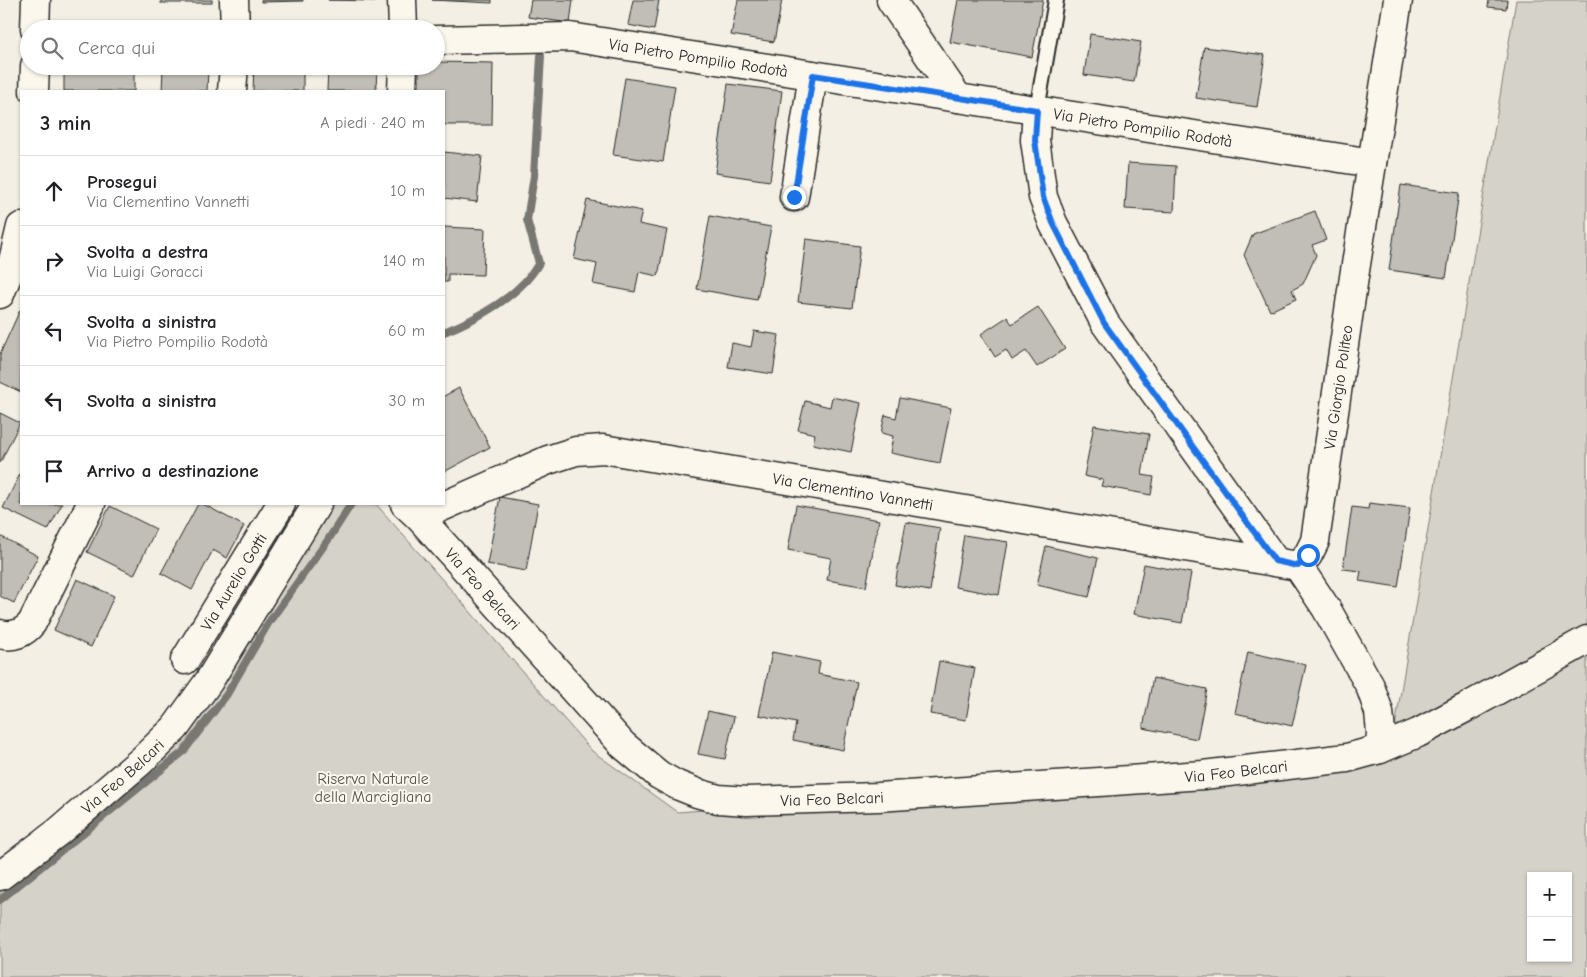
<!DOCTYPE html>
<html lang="it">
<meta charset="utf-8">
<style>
:root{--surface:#fff;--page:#f6f6f6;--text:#202124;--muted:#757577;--line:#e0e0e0}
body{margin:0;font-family:"Comic Neue",sans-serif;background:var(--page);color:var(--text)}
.controls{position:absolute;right:15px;bottom:15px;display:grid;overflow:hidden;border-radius:0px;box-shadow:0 1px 4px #0004}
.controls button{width:45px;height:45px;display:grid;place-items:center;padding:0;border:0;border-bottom:1px solid var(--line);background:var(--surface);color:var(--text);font:25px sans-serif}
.stop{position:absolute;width:15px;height:15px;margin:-11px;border:4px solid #1a73e8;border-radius:50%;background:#fff}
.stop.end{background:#1a73e8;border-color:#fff;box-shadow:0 1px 5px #0008}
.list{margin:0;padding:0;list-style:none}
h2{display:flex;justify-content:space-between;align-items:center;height:65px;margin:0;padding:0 20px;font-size:21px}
h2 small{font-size:16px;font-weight:400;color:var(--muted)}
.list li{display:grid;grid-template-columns:32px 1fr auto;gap:15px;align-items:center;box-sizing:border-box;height:70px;padding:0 20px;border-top:1px solid var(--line)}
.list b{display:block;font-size:19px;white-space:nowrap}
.list p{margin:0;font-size:16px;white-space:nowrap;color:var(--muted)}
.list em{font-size:16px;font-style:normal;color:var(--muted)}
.icon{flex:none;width:28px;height:28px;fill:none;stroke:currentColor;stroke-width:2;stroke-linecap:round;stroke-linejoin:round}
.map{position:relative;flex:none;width:1587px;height:977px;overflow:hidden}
.search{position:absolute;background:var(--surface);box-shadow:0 1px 4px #0004;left:20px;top:20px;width:425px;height:55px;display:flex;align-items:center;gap:12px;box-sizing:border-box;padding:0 18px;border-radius:28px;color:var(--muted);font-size:19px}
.panel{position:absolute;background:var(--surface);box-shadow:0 1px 4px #0004;left:20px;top:90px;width:425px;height:415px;border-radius:0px}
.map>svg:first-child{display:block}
.green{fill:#d5d2c9;stroke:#807e7a;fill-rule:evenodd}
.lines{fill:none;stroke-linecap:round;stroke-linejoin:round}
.stream{stroke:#787772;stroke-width:8}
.building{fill:#c0beb6;stroke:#2b2b2b}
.service-casing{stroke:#2b2b2b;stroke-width:18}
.minor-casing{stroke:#2b2b2b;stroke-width:31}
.service{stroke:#fbf7ec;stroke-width:14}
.minor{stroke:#fbf7ec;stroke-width:28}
.route{stroke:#1a73e8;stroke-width:6}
.labels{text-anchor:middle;stroke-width:4;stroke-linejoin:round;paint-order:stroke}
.street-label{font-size:16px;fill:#2b2b2b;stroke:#fbf7ec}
.park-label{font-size:16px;fill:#565552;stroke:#fbf7ec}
</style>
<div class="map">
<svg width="1587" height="977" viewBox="0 0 1587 977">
<rect width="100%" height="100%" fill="#f3efe4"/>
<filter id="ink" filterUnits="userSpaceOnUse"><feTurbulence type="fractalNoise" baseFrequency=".02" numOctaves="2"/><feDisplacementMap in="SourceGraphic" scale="10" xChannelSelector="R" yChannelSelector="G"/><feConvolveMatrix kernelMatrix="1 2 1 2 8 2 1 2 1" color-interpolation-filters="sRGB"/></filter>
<g filter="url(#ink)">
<path class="green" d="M 1516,0 L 1587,0 L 1587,977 L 0,977 L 0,884 L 180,739 L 285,571 L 333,504 L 376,504 L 592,751 L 677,812 L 1390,757 ZM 1531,876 L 1568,876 L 1568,958 L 1531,958 Z"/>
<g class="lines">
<g class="stream">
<path d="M 444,332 C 477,319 521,295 539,263 L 527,220 L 534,176 L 541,56"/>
<path d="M 0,900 L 183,752 L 227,694 L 269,622 L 328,540 L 351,504"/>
</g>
</g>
<g class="building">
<rect x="161" y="0" width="51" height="3"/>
<path d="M 261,0 L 303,0 L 303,1 L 261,2 Z"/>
<path d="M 328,0 L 375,0 L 375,1 Z"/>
<path d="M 432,0 L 492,0 L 492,3 Z"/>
<path d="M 531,0 L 573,0 L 570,23 L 528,17 Z"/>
<path d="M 633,0 L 659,0 L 654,30 L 628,25 Z"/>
<path d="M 738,0 L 782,0 L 774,42 L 731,35 Z"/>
<path d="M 958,0 L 1043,0 L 1032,57 L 950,42 Z"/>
<path d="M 1489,0 L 1507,0 L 1506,9 L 1488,7 Z"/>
<path d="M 1090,34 L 1141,42 L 1134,82 L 1084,75 Z"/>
<path d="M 1204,47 L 1265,55 L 1257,107 L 1196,98 Z"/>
<path d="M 436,62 L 493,63 L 492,125 L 444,125 L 444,91 L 419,91 L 419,66 L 436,66 Z"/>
<rect x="64" y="66" width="70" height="25"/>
<path d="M 254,66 L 303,66 L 303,91 L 253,91 Z"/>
<path d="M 328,66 L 377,66 L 376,91 L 327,91 Z"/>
<path d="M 163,67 L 208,69 L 207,91 L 162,91 Z"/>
<path d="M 625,78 L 675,86 L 663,162 L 613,155 Z"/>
<path d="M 728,84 L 782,91 L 770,181 L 715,173 Z"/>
<path d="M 444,152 L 482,156 L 477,202 L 444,198 Z"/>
<path d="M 1128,163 L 1176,166 L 1174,212 L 1125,209 Z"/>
<path d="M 1401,185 L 1459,193 L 1446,278 L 1389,270 Z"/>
<path d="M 587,200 L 642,211 L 639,224 L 667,230 L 658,276 L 639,272 L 635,292 L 593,284 L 597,264 L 574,259 Z"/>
<path d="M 1315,211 L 1326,240 L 1312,245 L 1316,255 L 1303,284 L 1292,290 L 1296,299 L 1270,311 L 1244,255 L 1253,234 Z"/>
<path d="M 710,216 L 771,227 L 757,300 L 697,289 Z"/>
<path d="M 444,227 L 485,229 L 483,275 L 448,274 L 448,282 L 444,282 Z"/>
<path d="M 806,239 L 860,246 L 852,308 L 798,302 Z"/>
<path d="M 1038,307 L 1065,349 L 1037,367 L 1026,351 L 1012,360 L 1006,350 L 995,357 L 981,334 L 1007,317 L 1012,324 Z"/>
<path d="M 20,310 L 21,311 L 21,392 L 0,382 L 0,354 Z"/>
<path d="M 754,331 L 779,335 L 773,374 L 728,367 L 732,343 L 751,347 Z"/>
<path d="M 459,388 L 490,447 L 444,472 L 444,396 Z"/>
<path d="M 832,397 L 861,403 L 851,452 L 813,444 L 815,434 L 798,430 L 805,401 L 830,407 Z"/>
<path d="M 900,398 L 951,408 L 940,463 L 890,453 L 893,436 L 881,433 L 885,415 L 896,418 Z"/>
<path d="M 0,413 L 20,423 L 0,463 Z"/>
<path d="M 1094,425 L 1149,434 L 1142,475 L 1154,477 L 1151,495 L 1101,486 L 1103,480 L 1084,476 Z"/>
<path d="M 21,472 L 21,504 L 62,504 L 48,530 L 3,508 Z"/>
<path d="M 500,497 L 538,504 L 526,571 L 487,564 Z"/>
<path d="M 1369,503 L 1410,508 L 1398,587 L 1359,581 L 1361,571 L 1343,569 L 1352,507 L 1368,509 Z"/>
<path d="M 198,504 L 203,504 L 244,526 L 227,558 L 213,550 L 192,590 L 161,573 Z"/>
<path d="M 796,505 L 879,520 L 866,587 L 827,580 L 831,558 L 788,550 Z"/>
<path d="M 110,506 L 156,529 L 134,575 L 87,552 Z"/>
<path d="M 906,522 L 940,528 L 930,591 L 895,585 Z"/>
<path d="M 964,535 L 1008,542 L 999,595 L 955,587 Z"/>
<path d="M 0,536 L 38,556 L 14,603 L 0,596 Z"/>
<path d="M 1046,546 L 1098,558 L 1089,597 L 1037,585 Z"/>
<path d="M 1144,564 L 1191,573 L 1182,623 L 1134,614 Z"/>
<path d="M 77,579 L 114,596 L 91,647 L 54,630 Z"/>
<path d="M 772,652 L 820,662 L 818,674 L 857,682 L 843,750 L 793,740 L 796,723 L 759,715 Z"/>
<path d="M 1248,652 L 1306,665 L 1292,726 L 1235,713 Z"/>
<path d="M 939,661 L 975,668 L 966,720 L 930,714 Z"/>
<path d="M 1153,678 L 1207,689 L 1197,739 L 1143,728 Z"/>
<path d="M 708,711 L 734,717 L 725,759 L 698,754 Z"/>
</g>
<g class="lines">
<defs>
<path id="service" d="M 1037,110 L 1056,0"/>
<g id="minor">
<path d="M 234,0 L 235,29"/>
<path d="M 402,0 L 403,29"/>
<path d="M 891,0 L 958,98"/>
<path d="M 35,29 L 36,0"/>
<path id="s1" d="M 436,40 L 570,37 L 1372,163"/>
<path d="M 34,91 L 35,66"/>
<path d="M 232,91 L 234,66"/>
<path d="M 402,91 L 403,66"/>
<path d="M 1037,110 L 1035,140 L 1043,197 L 1053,223 L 1105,323 L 1275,561"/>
<path d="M 794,197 L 813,75"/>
<path d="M 0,294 L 13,261 L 21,227"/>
<path id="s2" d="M 405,504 L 419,517 L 623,745 L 659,775 L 677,785 L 697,793 L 718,799 L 747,801 L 878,797 L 1203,775 L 1347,758 L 1380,749 L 1418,733 L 1469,706 L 1587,640"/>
<path id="s3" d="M 419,517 L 548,460 L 576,451 L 603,449 L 1298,566"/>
<path id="s4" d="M 1298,566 L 1308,555 L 1315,541 L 1354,277 L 1398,0"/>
<path d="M 1298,566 L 1326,608 L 1370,686 L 1379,712 L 1381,732 L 1380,749"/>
<path d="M 0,634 C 13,638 24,633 32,623 L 91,504"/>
<path id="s5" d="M 185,660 L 281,504"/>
<path id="s6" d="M 0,876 L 58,832 L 141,761 L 175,728 L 209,681 L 317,504"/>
</g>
</defs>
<use href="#service" class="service-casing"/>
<use href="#minor" class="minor-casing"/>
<use href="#service" class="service"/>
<use href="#minor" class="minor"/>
</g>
</g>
<g class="lines" filter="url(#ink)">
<path class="route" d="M 794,197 L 813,75 L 1037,110 L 1035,140 L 1043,197 L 1053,223 L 1104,323 L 1275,561 L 1298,566 L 1308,555"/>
</g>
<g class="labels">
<g class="street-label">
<text dy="6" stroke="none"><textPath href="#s1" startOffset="264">Via Pietro Pompilio Rodotà</textPath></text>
<text dy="6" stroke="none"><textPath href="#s1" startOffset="714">Via Pietro Pompilio Rodotà</textPath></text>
<text dy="6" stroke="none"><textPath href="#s4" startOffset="186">Via Giorgio Politeo</textPath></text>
<text dy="6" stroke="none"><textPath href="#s3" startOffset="451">Via Clementino Vannetti</textPath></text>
<text dy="6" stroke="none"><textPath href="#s5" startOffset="92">Via Aurelio Gotti</textPath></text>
<text dy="6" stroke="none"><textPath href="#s2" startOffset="115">Via Feo Belcari</textPath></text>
<text dy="6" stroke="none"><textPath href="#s2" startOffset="955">Via Feo Belcari</textPath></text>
<text dy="6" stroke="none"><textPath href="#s6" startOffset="158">Via Feo Belcari</textPath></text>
<text dy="6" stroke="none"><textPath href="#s2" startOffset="550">Via Feo Belcari</textPath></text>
</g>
<g class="park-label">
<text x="373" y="784">Riserva Naturale<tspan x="373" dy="18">della Marcigliana</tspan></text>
</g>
</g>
</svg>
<div class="controls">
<button>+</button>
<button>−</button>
</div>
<div class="stop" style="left:1308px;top:555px"></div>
<div class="stop end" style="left:794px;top:197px"></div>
<div class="search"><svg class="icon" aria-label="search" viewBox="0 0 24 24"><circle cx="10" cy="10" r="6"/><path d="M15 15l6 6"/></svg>Cerca qui</div>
<section class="panel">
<h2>3 min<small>A piedi · 240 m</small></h2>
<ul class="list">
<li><svg class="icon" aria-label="ahead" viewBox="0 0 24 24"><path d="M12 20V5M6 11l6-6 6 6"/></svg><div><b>Prosegui</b><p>Via Clementino Vannetti</p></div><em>10 m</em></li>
<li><svg class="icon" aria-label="right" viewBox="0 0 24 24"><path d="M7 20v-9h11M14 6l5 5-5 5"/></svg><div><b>Svolta a destra</b><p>Via Luigi Goracci</p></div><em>140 m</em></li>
<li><svg class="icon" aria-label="left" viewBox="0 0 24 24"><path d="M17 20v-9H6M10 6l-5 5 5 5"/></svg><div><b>Svolta a sinistra</b><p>Via Pietro Pompilio Rodotà</p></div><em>60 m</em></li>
<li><svg class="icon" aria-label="left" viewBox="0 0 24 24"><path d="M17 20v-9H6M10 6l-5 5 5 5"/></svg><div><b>Svolta a sinistra</b></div><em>30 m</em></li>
<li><svg class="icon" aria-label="arrive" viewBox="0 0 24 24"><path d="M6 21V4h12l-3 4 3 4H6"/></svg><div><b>Arrivo a destinazione</b></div></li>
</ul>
</section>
</div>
